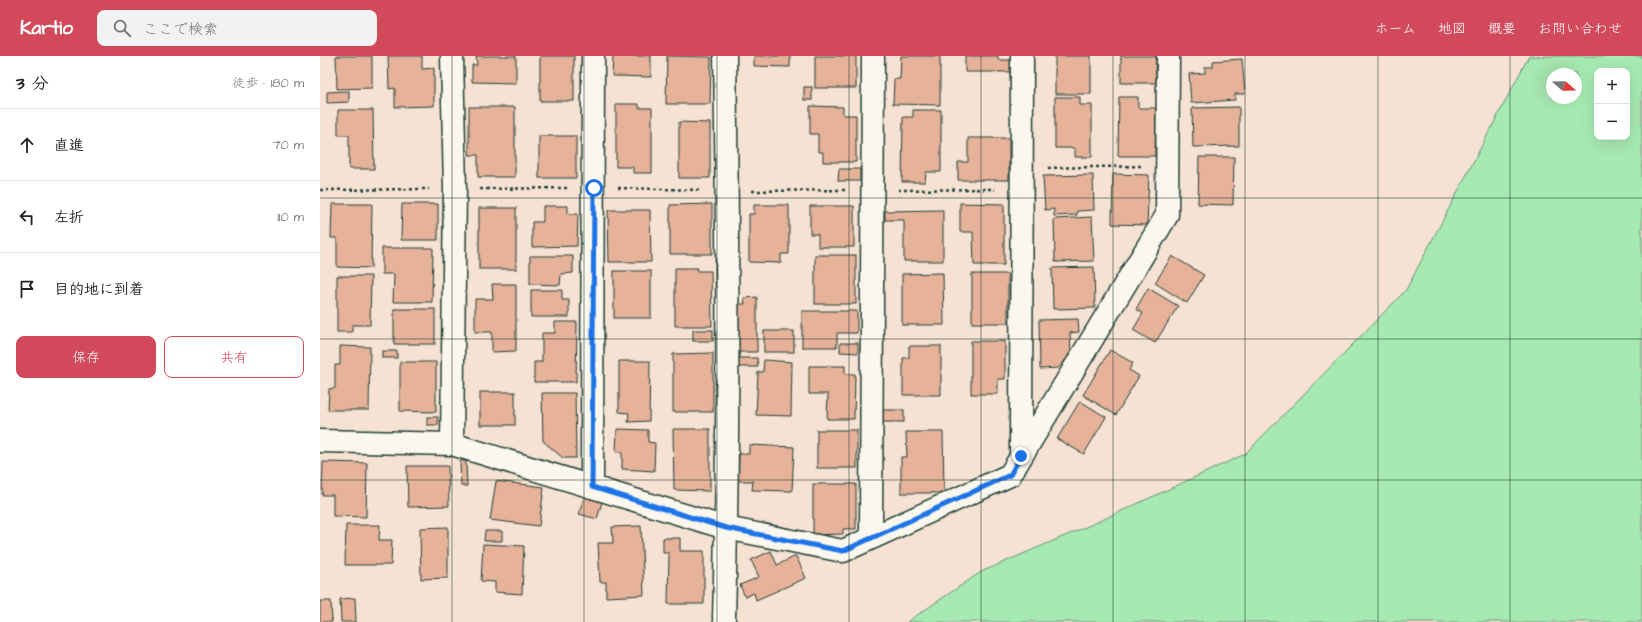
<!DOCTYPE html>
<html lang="ja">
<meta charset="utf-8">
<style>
:root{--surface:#fff;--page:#f2f2f2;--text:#222;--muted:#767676;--line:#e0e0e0;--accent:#d1495b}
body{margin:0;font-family:"Architects Daughter","Klee One",sans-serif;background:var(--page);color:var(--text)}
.controls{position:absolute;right:12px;top:12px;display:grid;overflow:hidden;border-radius:8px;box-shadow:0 4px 16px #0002}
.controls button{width:36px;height:36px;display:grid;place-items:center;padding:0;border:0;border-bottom:1px solid var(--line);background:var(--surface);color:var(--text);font:20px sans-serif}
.compass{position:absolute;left:1226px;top:12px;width:36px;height:36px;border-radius:50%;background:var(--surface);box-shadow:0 4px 16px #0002;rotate:110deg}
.stop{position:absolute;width:12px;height:12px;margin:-9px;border:3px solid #1a73e8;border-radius:50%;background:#fff}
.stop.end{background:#1a73e8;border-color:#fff;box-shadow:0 1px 4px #0008}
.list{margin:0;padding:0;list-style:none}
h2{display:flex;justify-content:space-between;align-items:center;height:52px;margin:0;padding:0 16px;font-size:17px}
h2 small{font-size:13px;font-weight:400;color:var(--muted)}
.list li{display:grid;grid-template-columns:26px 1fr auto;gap:12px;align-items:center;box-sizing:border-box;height:72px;padding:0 16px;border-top:1px solid var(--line)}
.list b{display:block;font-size:15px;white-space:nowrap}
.list em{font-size:13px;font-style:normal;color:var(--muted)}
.actions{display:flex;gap:8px;padding:12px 16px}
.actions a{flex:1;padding:9px 0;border:1px solid var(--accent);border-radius:8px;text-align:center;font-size:14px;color:var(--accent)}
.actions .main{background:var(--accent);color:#fff}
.icon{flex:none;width:22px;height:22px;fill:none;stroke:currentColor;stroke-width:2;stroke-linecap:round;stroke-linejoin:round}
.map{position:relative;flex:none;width:1322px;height:566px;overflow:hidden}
header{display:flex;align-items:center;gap:24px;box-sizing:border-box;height:56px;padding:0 20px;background:var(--accent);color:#fff}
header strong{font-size:19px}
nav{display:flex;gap:22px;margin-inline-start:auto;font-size:14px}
.search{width:280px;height:36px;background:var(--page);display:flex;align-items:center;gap:10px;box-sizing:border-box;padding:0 14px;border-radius:8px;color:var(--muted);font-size:15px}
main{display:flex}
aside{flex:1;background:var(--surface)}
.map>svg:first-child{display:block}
.green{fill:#a7e9b2;stroke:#639373;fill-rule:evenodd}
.building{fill:#e7b29a;stroke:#1f3d34}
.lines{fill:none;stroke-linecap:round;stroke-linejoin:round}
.minor-casing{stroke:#1f3d34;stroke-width:25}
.path{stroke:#1f3d34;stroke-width:2.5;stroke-dasharray:3 3;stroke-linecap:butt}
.minor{stroke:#fbf7ec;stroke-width:22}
.route{stroke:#1a73e8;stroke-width:5}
.grid{fill:none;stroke:#1f3d34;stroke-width:1;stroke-opacity:0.55}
</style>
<header>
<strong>Kartio</strong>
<div class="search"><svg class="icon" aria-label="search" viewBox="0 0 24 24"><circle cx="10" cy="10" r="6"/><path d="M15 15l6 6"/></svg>ここで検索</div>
<nav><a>ホーム</a><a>地図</a><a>概要</a><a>お問い合わせ</a></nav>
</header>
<main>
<aside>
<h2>3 分<small>徒歩 · 180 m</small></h2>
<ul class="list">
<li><svg class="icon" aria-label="ahead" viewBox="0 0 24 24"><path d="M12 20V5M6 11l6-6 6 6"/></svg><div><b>直進</b></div><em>70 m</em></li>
<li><svg class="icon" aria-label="left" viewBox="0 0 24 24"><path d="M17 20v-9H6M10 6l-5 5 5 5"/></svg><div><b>左折</b></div><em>110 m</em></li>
<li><svg class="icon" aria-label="arrive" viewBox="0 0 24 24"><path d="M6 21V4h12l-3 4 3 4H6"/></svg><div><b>目的地に到着</b></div></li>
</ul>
<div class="actions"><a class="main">保存</a><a>共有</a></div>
</aside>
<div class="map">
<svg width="1322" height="566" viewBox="0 0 1322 566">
<rect width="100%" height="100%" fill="#f5e2d3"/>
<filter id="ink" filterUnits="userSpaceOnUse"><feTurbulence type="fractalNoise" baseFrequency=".025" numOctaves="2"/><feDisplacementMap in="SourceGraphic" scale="8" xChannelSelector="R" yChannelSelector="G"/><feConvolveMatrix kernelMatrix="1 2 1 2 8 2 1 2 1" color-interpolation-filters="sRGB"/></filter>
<g filter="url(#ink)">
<path class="green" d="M 1209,0 L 1322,0 L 1322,566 L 587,566 L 661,516 L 782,464 L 925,398 L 1086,234 ZM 1277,15 L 1307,15 L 1307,81 L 1277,81 ZM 1232,18 L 1256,18 L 1256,42 L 1232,42 Z"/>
<g class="building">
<path d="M 16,0 L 52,0 L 52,32 L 17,33 Z"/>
<path d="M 68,0 L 102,0 L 102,13 L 114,12 L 114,50 L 75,51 L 75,32 L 69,33 Z"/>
<path d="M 156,0 L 196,0 L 196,27 L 152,26 L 152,9 L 157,9 Z"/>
<rect x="220" y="0" width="34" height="45"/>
<path d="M 293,0 L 331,0 L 331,21 L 292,20 Z"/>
<path d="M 347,0 L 391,1 L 390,48 L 346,48 Z"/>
<path d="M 434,0 L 470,0 L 470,11 L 434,10 Z"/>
<rect x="495" y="0" width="41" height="32"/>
<path d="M 581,0 L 620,0 L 620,49 L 573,48 L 574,23 L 580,23 Z"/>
<path d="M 645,0 L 678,0 L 678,4 L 691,4 L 691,16 L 645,16 Z"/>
<rect x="735" y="0" width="36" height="38"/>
<rect x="801" y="0" width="35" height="27"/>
<path d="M 922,3 L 925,38 L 915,38 L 915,44 L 871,47 L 869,18 L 885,17 L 885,11 L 893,11 L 893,5 Z"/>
<rect x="484" y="31" width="8" height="13"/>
<path d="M 29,35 L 29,46 L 7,47 L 7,36 Z"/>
<path d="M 735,41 L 760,41 L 760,49 L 772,49 L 772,101 L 755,101 L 755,92 L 735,92 Z"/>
<path d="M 799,41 L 818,41 L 818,52 L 836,52 L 835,100 L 798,100 Z"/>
<path d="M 296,48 L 319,48 L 319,52 L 332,52 L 332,117 L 313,117 L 313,111 L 296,111 Z"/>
<path d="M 490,50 L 523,51 L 523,59 L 536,59 L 536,106 L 503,106 L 503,96 L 498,96 L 498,78 L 490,78 Z"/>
<path d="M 149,51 L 195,51 L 195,121 L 158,121 L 158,99 L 149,99 Z"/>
<path d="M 919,51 L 919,90 L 873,91 L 872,52 Z"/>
<path d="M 18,54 L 53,54 L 54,113 L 29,113 L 29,79 L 18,79 Z"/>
<path d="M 593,54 L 621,54 L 621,116 L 606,116 L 605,126 L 582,126 L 583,61 L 593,61 Z"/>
<path d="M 359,66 L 390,67 L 390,122 L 359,122 Z"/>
<rect x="219" y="80" width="37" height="42"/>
<path d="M 648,82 L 689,82 L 689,124 L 638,124 L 638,106 L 648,106 Z"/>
<path d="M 879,101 L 914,101 L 913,149 L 878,148 Z"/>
<path d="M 519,113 L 540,113 L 540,125 L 518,125 Z"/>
<path d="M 793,118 L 829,119 L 827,169 L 792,168 Z"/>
<path d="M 773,119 L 774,154 L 757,155 L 757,159 L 734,160 L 734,153 L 725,154 L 723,120 Z"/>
<path d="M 640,147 L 684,148 L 684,209 L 654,209 L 653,176 L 640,176 Z"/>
<path d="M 12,148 L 52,148 L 51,212 L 17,211 L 17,182 L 11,182 Z"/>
<path d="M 82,148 L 118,148 L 118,184 L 81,184 Z"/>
<path d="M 392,148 L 392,198 L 350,198 L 350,149 Z"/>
<path d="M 434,149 L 469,149 L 469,198 L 461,198 L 461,207 L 429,206 L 429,158 L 434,158 Z"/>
<path d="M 223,150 L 248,150 L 248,158 L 258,158 L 257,190 L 212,191 L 212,166 L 223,166 Z"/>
<path d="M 490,150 L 534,150 L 534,191 L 498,191 L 498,178 L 490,178 Z"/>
<rect x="159" y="152" width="37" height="61"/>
<path d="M 288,154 L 330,154 L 331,206 L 289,206 Z"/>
<path d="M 623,154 L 623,205 L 584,205 L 584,164 L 565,164 L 565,155 Z"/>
<path d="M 772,161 L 774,205 L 735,206 L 734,163 Z"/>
<path d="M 62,192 L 113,192 L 112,246 L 73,246 L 74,218 L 62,218 Z"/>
<rect x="495" y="199" width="41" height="49"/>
<path d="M 210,200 L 253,200 L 253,217 L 241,218 L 240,229 L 210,228 Z"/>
<path d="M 852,200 L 884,219 L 867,247 L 835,227 Z"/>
<path d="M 774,211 L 775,252 L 733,253 L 732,212 Z"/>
<path d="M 355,212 L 378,212 L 377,215 L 391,215 L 392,270 L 355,270 Z"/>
<rect x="294" y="215" width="37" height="47"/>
<path d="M 623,217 L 624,269 L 582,269 L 582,218 Z"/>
<rect x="652" y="218" width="36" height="49"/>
<path d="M 17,220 L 51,220 L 50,269 L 32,269 L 32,276 L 17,276 Z"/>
<path d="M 172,228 L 196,228 L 196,295 L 172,296 L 172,276 L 155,276 L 155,243 L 173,243 Z"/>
<path d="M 828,232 L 858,250 L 835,287 L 813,274 L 823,257 L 816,253 Z"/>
<path d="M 211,234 L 242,234 L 242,244 L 249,244 L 249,261 L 211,261 Z"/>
<path d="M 437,241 L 437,296 L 416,296 L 416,248 L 425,248 L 424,242 Z"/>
<rect x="74" y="253" width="41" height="35"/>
<path d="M 482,255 L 537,255 L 537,277 L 517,277 L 517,291 L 482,291 Z"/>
<path d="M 758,263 L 759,276 L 750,277 L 751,298 L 738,312 L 720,313 L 719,264 Z"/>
<path d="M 235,266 L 257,266 L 256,326 L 214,326 L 214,306 L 222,306 L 222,277 L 235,277 Z"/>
<rect x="373" y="274" width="20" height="11"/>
<rect x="444" y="275" width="30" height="21"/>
<path d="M 651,285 L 685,285 L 685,323 L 678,323 L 678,338 L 651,338 Z"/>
<path d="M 520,287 L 538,287 L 538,297 L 520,296 Z"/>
<path d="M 20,290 L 50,291 L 49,354 L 8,354 L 9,333 L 15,332 L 15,309 L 20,309 Z"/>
<path d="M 589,290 L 621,290 L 621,339 L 583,339 L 583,302 L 589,302 Z"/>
<path d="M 790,294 L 813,307 L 809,314 L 819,320 L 796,359 L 763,339 Z"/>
<rect x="62" y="295" width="15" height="7"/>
<path d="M 393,297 L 393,356 L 353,356 L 353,298 Z"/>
<path d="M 417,302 L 437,302 L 438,311 L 416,311 Z"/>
<path d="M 444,304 L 472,306 L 471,360 L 436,359 L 438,316 L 443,316 Z"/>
<path d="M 299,305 L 330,305 L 329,365 L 308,366 L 309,357 L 299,356 Z"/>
<path d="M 80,306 L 116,306 L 116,356 L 80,355 Z"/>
<path d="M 489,310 L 525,310 L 525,318 L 535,318 L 534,363 L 507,363 L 508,338 L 489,338 Z"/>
<rect x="160" y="336" width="35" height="33"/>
<path d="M 222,337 L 255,337 L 256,402 L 243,402 L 223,385 Z"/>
<path d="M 760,345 L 786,361 L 764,398 L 737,383 Z"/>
<rect x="563" y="354" width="21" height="12"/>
<rect x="107" y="361" width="11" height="8"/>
<path d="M 297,373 L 328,374 L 328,386 L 335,387 L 334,415 L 302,413 L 302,396 L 296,396 Z"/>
<path d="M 353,373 L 390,373 L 390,435 L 354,434 Z"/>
<rect x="497" y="374" width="40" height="38"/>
<path d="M 586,376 L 623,376 L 624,437 L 581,437 L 581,401 L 587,401 Z"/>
<path d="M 429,389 L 474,391 L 472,435 L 432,434 L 433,425 L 418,425 L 419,398 L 429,398 Z"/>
<path d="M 140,405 L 146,405 L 147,430 L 141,430 Z"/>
<path d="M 3,406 L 47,407 L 46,461 L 13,460 L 13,439 L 2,439 Z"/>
<path d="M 87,410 L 128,410 L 129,450 L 88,451 Z"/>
<path d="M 176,425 L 224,431 L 219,470 L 170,464 Z"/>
<path d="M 493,428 L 536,428 L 536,473 L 523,473 L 523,478 L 493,479 Z"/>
<path d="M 264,441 L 282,446 L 277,463 L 259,458 Z"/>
<path d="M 26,469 L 60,469 L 59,484 L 72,484 L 71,509 L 25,509 Z"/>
<path d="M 321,470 L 324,539 L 286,541 L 286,526 L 280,526 L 278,487 L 293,487 L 292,471 Z"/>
<path d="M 128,471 L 128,522 L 101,523 L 100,472 Z"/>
<path d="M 165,475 L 182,475 L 182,485 L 164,485 Z"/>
<path d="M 343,482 L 360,482 L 360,495 L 384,495 L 384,548 L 348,548 L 349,497 L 343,497 Z"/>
<path d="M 163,488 L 204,490 L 202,538 L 175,536 L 175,526 L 161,525 Z"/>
<path d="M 451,495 L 457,509 L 476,500 L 486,522 L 436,544 L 434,537 L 425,541 L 420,529 L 439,521 L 431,504 Z"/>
<path d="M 35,542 L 36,566 L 21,566 L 20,543 Z"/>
<path d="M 0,545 L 11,545 L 12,566 L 0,566 Z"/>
</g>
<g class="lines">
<defs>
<g id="minor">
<path d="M 0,385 L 132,388 L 406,472 L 523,495 L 690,419 L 847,159 L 848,0"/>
<path d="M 132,388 L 135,133 L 132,0"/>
<path d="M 701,400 L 702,0"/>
<path d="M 272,431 L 273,0"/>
<path d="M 551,481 L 553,0"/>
<path d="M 404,563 C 409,376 408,188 405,0"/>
</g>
</defs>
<use href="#minor" class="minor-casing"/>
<g class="path">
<path d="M 728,112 L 821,110"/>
<path d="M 298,132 L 381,134"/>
<path d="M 160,133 L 247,132"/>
<path d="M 0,134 L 109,133"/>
<path d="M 578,134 L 675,133"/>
<path d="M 432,135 L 525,134"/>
</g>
<use href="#minor" class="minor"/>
</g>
</g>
<g class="lines" filter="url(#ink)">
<path class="route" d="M 274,132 L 272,431 L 406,472 L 523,495 L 690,419 L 701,400"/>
</g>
<path class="grid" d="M 132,0 L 132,566M 264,0 L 264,566M 397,0 L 397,566M 529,0 L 529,566M 661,0 L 661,566M 793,0 L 793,566M 925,0 L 925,566M 1058,0 L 1058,566M 1190,0 L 1190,566M 0,142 L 1322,142M 0,283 L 1322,283M 0,424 L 1322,424"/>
</svg>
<div class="controls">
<button>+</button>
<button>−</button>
</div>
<svg class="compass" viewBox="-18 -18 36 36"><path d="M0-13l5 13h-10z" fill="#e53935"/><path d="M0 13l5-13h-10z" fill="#767676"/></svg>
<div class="stop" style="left:274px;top:132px"></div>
<div class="stop end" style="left:701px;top:400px"></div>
</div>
</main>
